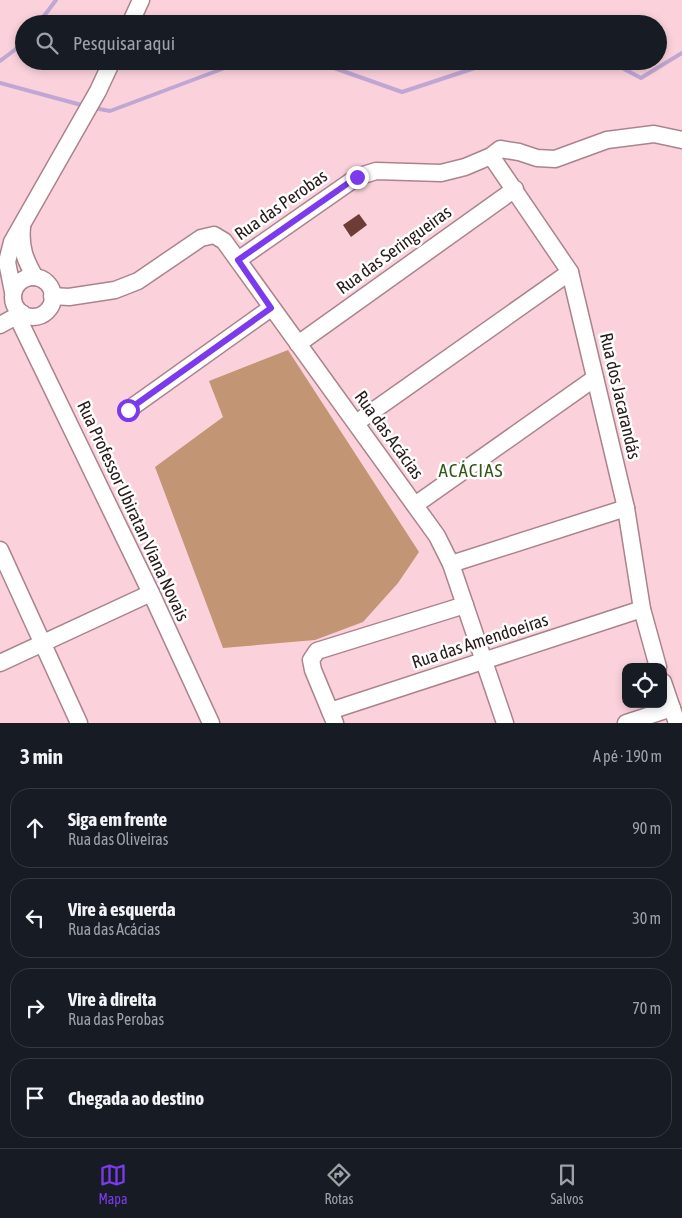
<!DOCTYPE html>
<html lang="pt">
<meta charset="utf-8">
<style>
:root{--surface:#171b24;--page:#20242c;--text:#f1f3f6;--muted:#9ea1a6;--line:#363941;--accent:#7c3aed}
body{margin:0;font-family:"Asap Condensed",sans-serif;background:var(--page);color:var(--text)}
.controls{position:absolute;right:15px;bottom:15px;display:grid;overflow:hidden;border-radius:10px;box-shadow:0 2px 8px #0003}
.controls button{width:45px;height:45px;display:grid;place-items:center;padding:0;border:0;border-bottom:1px solid var(--line);background:var(--surface);color:var(--text);font:25px sans-serif}
.stop{position:absolute;width:15px;height:15px;margin:-11px;border:4px solid #7c3aed;border-radius:50%;background:#fff}
.stop.end{background:#7c3aed;border-color:#fff;box-shadow:0 1px 5px #0008}
.list{margin:0;padding:0;list-style:none}
h2{display:flex;justify-content:space-between;align-items:center;height:65px;margin:0;padding:0 20px;font-size:21px}
h2 small{font-size:16px;font-weight:400;color:var(--muted)}
.list li{display:grid;grid-template-columns:32px 1fr auto;gap:15px;align-items:center;box-sizing:border-box;height:80px;margin:0 10px 10px;padding:0 10px;border:1px solid var(--line);border-radius:20px}
.list b{display:block;font-size:19px;white-space:nowrap}
.list p{margin:0;font-size:16px;white-space:nowrap;color:var(--muted)}
.list em{font-size:16px;font-style:normal;color:var(--muted)}
.icon{flex:none;width:28px;height:28px;fill:none;stroke:currentColor;stroke-width:2;stroke-linecap:round;stroke-linejoin:round}
.map{position:relative;flex:none;width:682px;height:723px;overflow:hidden}
.search{position:absolute;background:var(--surface);box-shadow:0 2px 8px #0003;left:15px;right:15px;top:15px;height:55px;display:flex;align-items:center;gap:12px;box-sizing:border-box;padding:0 18px;border-radius:28px;color:var(--muted);font-size:19px}
.sheet{height:425px;background:var(--surface)}
nav{display:flex;justify-content:space-around;align-items:center;box-sizing:border-box;height:70px;border-top:1px solid var(--line);background:var(--surface);font-size:14px;color:var(--muted)}
nav a{display:grid;justify-items:center;gap:2px}
nav .on{color:var(--accent)}
.map>svg:first-child{display:block}
.forest{fill:#c29575}
.lines{fill:none;stroke-linecap:round;stroke-linejoin:round}
.stream{stroke:#c0a6d4;stroke-width:4}
.building{fill:#6d3d35}
.minor-casing{stroke:#aa848d;stroke-width:19}
.minor{stroke:#fff;stroke-width:16}
.route{stroke:#7c3aed;stroke-width:6}
.labels{text-anchor:middle;stroke-width:5;stroke-linejoin:round;paint-order:stroke}
.street-label{font-size:18px;fill:#281a1d;stroke:#fff}
.neighbourhood-label{font-size:19px;letter-spacing:1px;fill:#305618;stroke:#fff}
</style>
<div class="map">
<svg width="682" height="723" viewBox="0 0 682 723">
<rect width="100%" height="100%" fill="#fbd2db"/>
<path class="forest" d="M 288,350 L 419,552 L 398,583 L 363,622 L 315,640 L 223,648 L 155,467 L 223,417 L 209,381 Z"/>
<g class="lines">
<g class="stream">
<path d="M 38,24 L 56,0"/>
<path d="M 0,61 L 24,43"/>
<path d="M 609,61 L 641,78 L 682,53"/>
<path d="M 0,83 L 85,106"/>
<path d="M 94,108 L 110,111 L 238,63 L 320,63 L 402,92 L 496,61"/>
</g>
</g>
<path class="building" d="M 359,214 L 367,225 L 351,237 L 343,225 Z"/>
<g class="lines">
<defs>
<g id="minor">
<path d="M 130,24 L 141,0"/>
<path d="M 491,156 L 570,272 L 626,508 L 642,609 L 658,667"/>
<path d="M 22,227 C 20,247 25,260 35,277"/>
<path d="M 238,260 L 357,177 L 376,171 L 441,173 L 465,167 L 491,156 L 500,149 L 519,152 L 537,158 L 555,159 L 607,140 L 654,134 L 682,140"/>
<circle cx="33" cy="297" r="20"/>
<path d="M 13,292 L 7,262 L 12,242 L 98,91 L 112,61"/>
<path d="M 52,296 L 69,297 L 115,290 L 138,281 L 201,238 L 214,235 L 224,241 L 437,536 L 451,564 L 505,723"/>
<path d="M 17,316 L 151,593 L 211,723"/>
<path d="M 0,325 L 22,313"/>
<path d="M 298,344 L 515,189"/>
<path d="M 128,410 L 271,308"/>
<path d="M 356,423 L 570,272"/>
<path d="M 415,505 L 595,378"/>
<path d="M 0,550 L 79,723"/>
<path d="M 451,564 L 626,508"/>
<path d="M 0,663 L 151,593"/>
<path d="M 663,682 L 677,723"/>
<path d="M 330,711 L 642,609"/>
<path d="M 335,723 L 313,670 L 311,660 L 317,651 L 465,605"/>
<path d="M 626,723 L 672,708"/>
</g>
</defs>
<use href="#minor" class="minor-casing"/>
<use href="#minor" class="minor"/>
</g>
<g class="lines">
<path class="route" d="M 128,410 L 271,308 L 238,260 L 357,177"/>
</g>
<g class="labels">
<g class="street-label">
<text transform="translate(281 205) rotate(-35)" y="6">Rua das Perobas</text>
<text transform="translate(394 250) rotate(-36)" y="6">Rua das Seringueiras</text>
<text transform="translate(620 396) rotate(77)" y="6">Rua dos Jacarandás</text>
<text transform="translate(389 435) rotate(54)" y="6">Rua das Acácias</text>
<text transform="translate(133 511) rotate(65)" y="6">Rua Professor Ubiratan Viana Novais</text>
<text transform="translate(480 641) rotate(-18)" y="6">Rua das Amendoeiras</text>
</g>
<g class="neighbourhood-label">
<text x="471" y="477">ACÁCIAS</text>
</g>
</g>
</svg>
<div class="controls">
<button><svg class="icon" aria-label="locate" viewBox="0 0 24 24"><circle cx="12" cy="12" r="6"/><path d="M12 2v4M12 18v4M2 12h4M18 12h4"/></svg></button>
</div>
<div class="stop" style="left:128px;top:410px"></div>
<div class="stop end" style="left:357px;top:177px"></div>
<div class="search"><svg class="icon" aria-label="search" viewBox="0 0 24 24"><circle cx="10" cy="10" r="6"/><path d="M15 15l6 6"/></svg>Pesquisar aqui</div>
</div>
<section class="sheet">
<h2>3 min<small>A pé · 190 m</small></h2>
<ul class="list">
<li><svg class="icon" aria-label="ahead" viewBox="0 0 24 24"><path d="M12 20V5M6 11l6-6 6 6"/></svg><div><b>Siga em frente</b><p>Rua das Oliveiras</p></div><em>90 m</em></li>
<li><svg class="icon" aria-label="left" viewBox="0 0 24 24"><path d="M17 20v-9H6M10 6l-5 5 5 5"/></svg><div><b>Vire à esquerda</b><p>Rua das Acácias</p></div><em>30 m</em></li>
<li><svg class="icon" aria-label="right" viewBox="0 0 24 24"><path d="M7 20v-9h11M14 6l5 5-5 5"/></svg><div><b>Vire à direita</b><p>Rua das Perobas</p></div><em>70 m</em></li>
<li><svg class="icon" aria-label="arrive" viewBox="0 0 24 24"><path d="M6 21V4h12l-3 4 3 4H6"/></svg><div><b>Chegada ao destino</b></div></li>
</ul>
</section>
<nav>
<a class="on"><svg class="icon" aria-label="map" viewBox="0 0 24 24"><path d="M3 6l6-2 6 2 6-2v14l-6 2-6-2-6 2zM9 4v14M15 6v14"/></svg>Mapa</a>
<a><svg class="icon" aria-label="directions" viewBox="0 0 24 24"><path d="M12 3l9 9-9 9-9-9zM9 14v-3h6M13 9l2 2-2 2"/></svg>Rotas</a>
<a><svg class="icon" aria-label="saved" viewBox="0 0 24 24"><path d="M7 4h10v16l-5-4-5 4z"/></svg>Salvos</a>
</nav>
